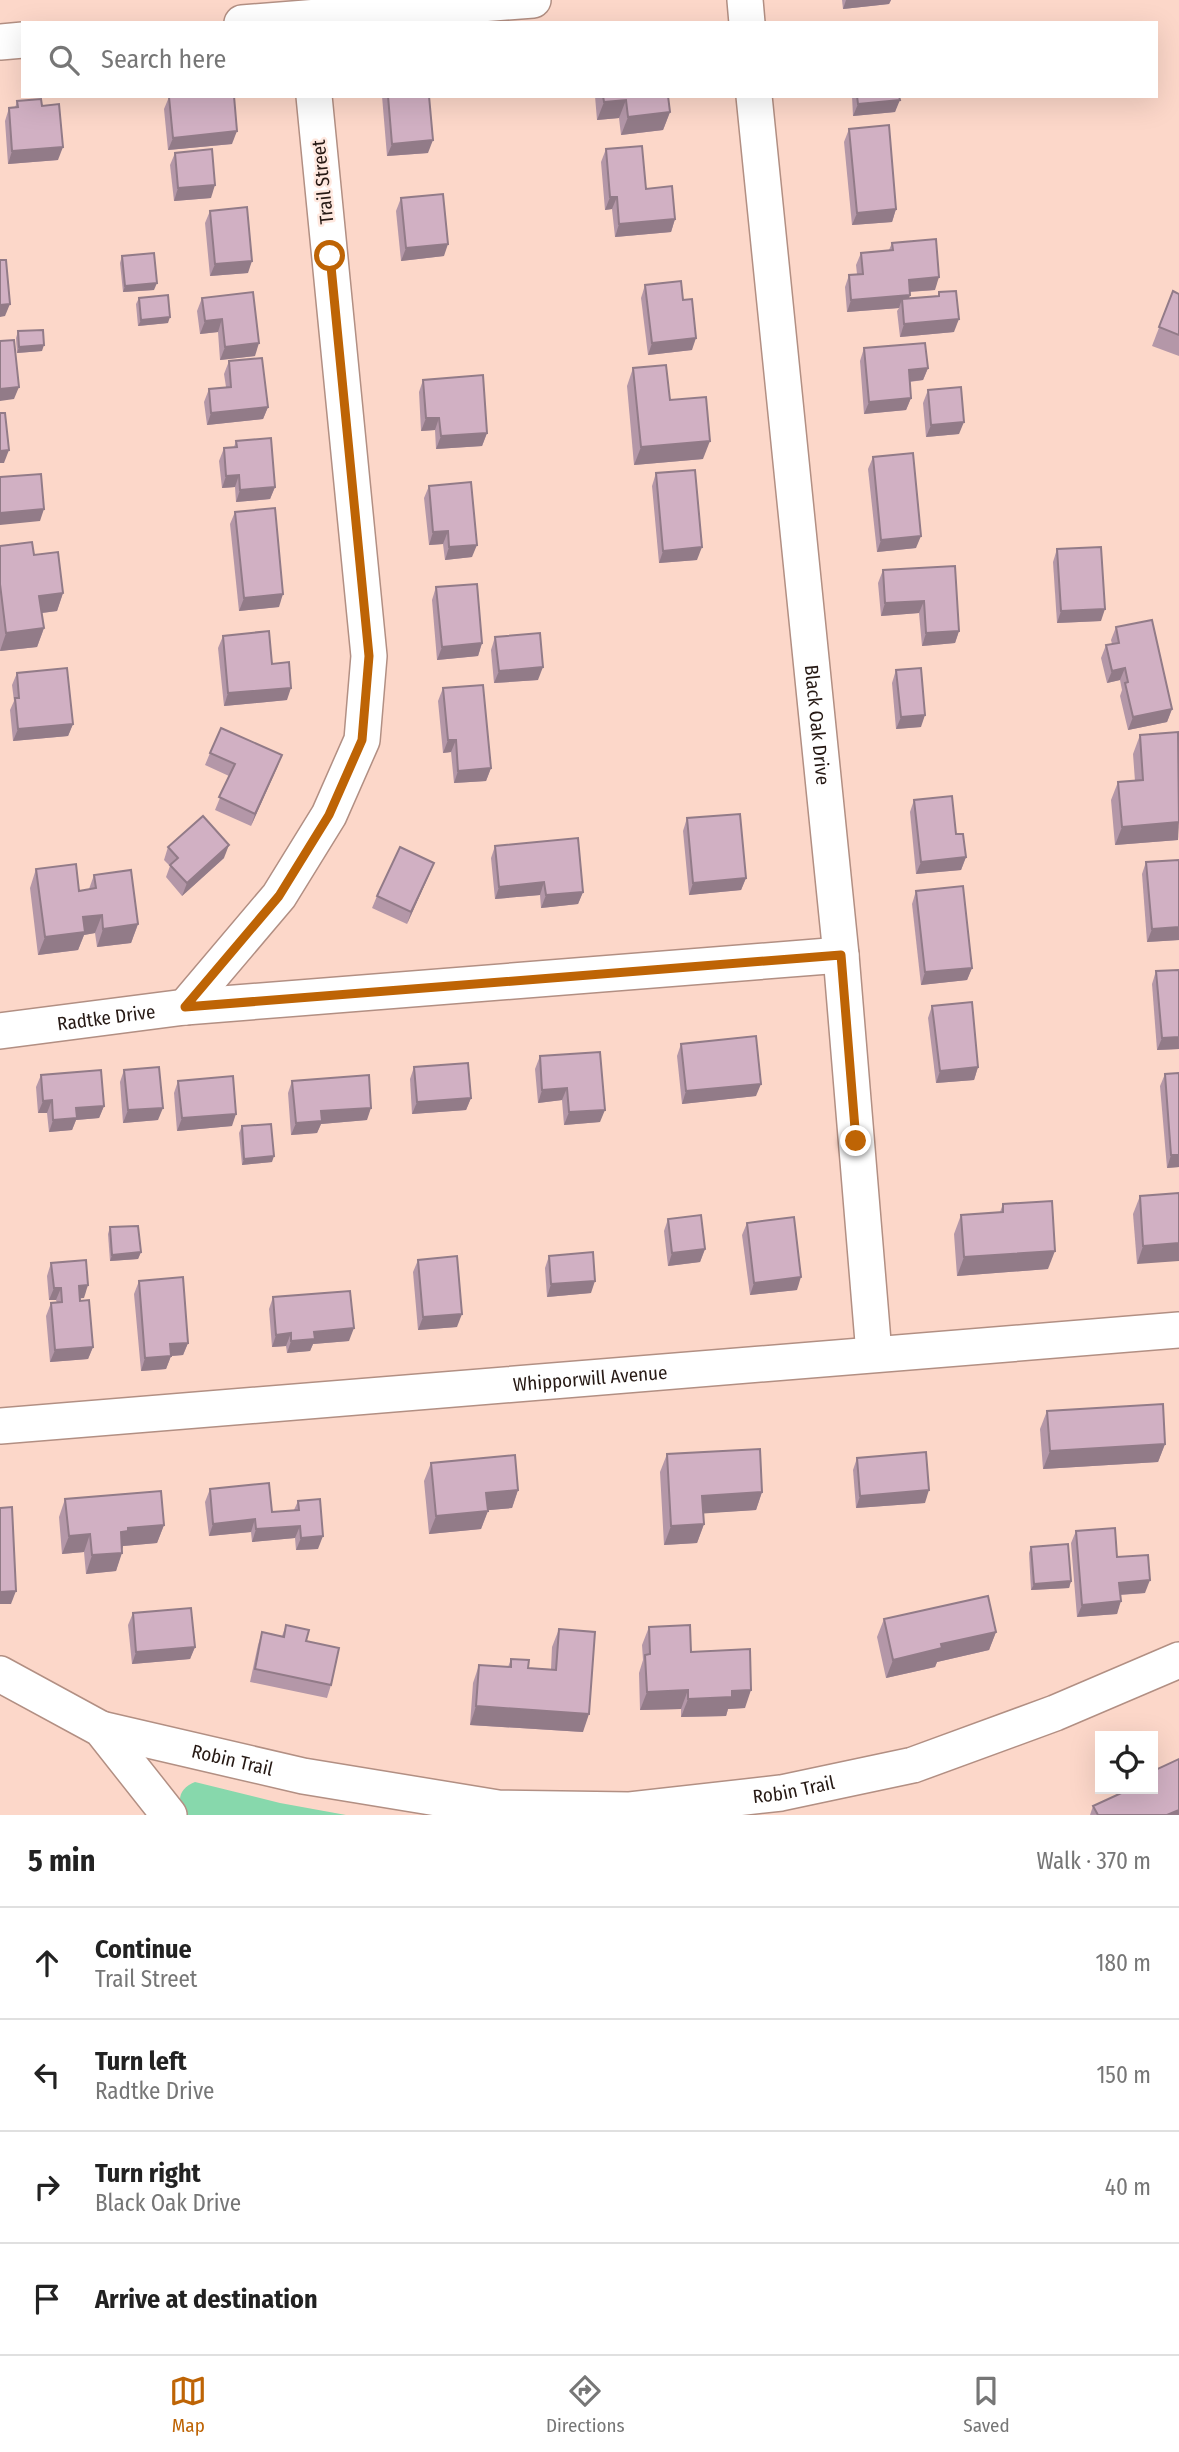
<!DOCTYPE html>
<meta charset="utf-8">
<style>
:root{--surface:#fff;--page:#f6f6f6;--text:#222;--muted:#767676;--line:#e0e0e0;--accent:#be6405}
body{margin:0;font-family:"Fira Sans Condensed",sans-serif;background:var(--page);color:var(--text)}
.controls{position:absolute;right:21px;bottom:21px;display:grid;overflow:hidden;border-radius:0px;box-shadow:0 7px 28px #0002}
.controls button{width:63px;height:63px;display:grid;place-items:center;padding:0;border:0;border-bottom:2px solid var(--line);background:var(--surface);color:var(--text);font:35px sans-serif}
.stop{position:absolute;width:21px;height:21px;margin:-16px;border:5px solid #be6405;border-radius:50%;background:#fff}
.stop.end{background:#be6405;border-color:#fff;box-shadow:0 2px 7px #0008}
.list{margin:0;padding:0;list-style:none}
h2{display:flex;justify-content:space-between;align-items:center;height:91px;margin:0;padding:0 28px;font-size:30px}
h2 small{font-size:23px;font-weight:400;color:var(--muted)}
.list li{display:grid;grid-template-columns:46px 1fr auto;gap:21px;align-items:center;box-sizing:border-box;height:112px;padding:0 28px;border-top:2px solid var(--line)}
.list b{display:block;font-size:26px;white-space:nowrap}
.list p{margin:0;font-size:23px;white-space:nowrap;color:var(--muted)}
.list em{font-size:23px;font-style:normal;color:var(--muted)}
.icon{flex:none;width:38px;height:38px;fill:none;stroke:currentColor;stroke-width:2;stroke-linecap:round;stroke-linejoin:round}
.map{position:relative;flex:none;width:1179px;height:1815px;overflow:hidden}
.search{position:absolute;background:var(--surface);box-shadow:0 7px 28px #0002;left:21px;right:21px;top:21px;height:77px;display:flex;align-items:center;gap:18px;box-sizing:border-box;padding:0 24px;border-radius:0px;color:var(--muted);font-size:26px}
.sheet{height:539px;background:var(--surface)}
nav{display:flex;justify-content:space-around;align-items:center;box-sizing:border-box;height:98px;border-top:2px solid var(--line);background:var(--surface);font-size:19px;color:var(--muted)}
nav a{display:grid;justify-items:center;gap:4px}
nav .on{color:var(--accent)}
.map>svg:first-child{display:block}
.green{fill:#87d8ac}
.lines{fill:none;stroke-linecap:round;stroke-linejoin:round}
.minor-casing{stroke:#b28f83;stroke-width:38}
.minor{stroke:#fff;stroke-width:35}
.wall{fill:#b497a8}
.shaded-wall{fill:#927b88}
.building{fill:#d1b0c3;stroke:#927b88;stroke-width:2}
.route{stroke:#be6405;stroke-width:9}
.labels{text-anchor:middle;stroke-width:5;stroke-linejoin:round;paint-order:stroke}
.street-label{font-size:19px;fill:#261914;stroke:#ffe8df}
</style>
<div class="map">
<svg width="1179" height="1815" viewBox="0 0 1179 1815">
<rect width="100%" height="100%" fill="#fcd7c9"/>
<path class="green" d="M 195,1782 L 280,1803 L 346,1815 L 187,1815 C 175,1802 179,1788 195,1782 Z"/>
<g class="lines">
<defs>
<g id="minor">
<path d="M 745,0 L 747,23"/>
<path d="M 242,23 L 533,0"/>
<path d="M 0,42 L 23,40"/>
<path id="s1" d="M 754,96 L 841,955 L 874,1354"/>
<path d="M 185,1007 L 279,896 L 329,815 L 362,740 L 369,656 L 314,96"/>
<path id="s2" d="M 0,1031 L 185,1007 L 841,955"/>
<path id="s3" d="M 0,1426 L 1179,1330"/>
<path d="M 0,1674 L 101,1729 L 169,1815"/>
<path id="s4" d="M 101,1729 L 303,1776 L 498,1808 L 630,1810 L 781,1793 L 913,1765 L 1055,1713 L 1179,1660"/>
</g>
</defs>
<use href="#minor" class="minor-casing"/>
<use href="#minor" class="minor"/>
</g>
<g class="wall">
<path d="M 842,0 L 891,0 L 889,4 L 843,9 Z"/>
<path d="M 382,96 L 429,96 L 428,153 L 387,156 Z"/>
<path d="M 595,96 L 668,96 L 670,112 L 663,130 L 621,135 L 619,118 L 597,120 Z"/>
<path d="M 852,96 L 899,96 L 895,112 L 853,116 Z"/>
<path d="M 169,97 L 232,144 L 168,150 L 164,109 Z"/>
<path d="M 17,101 L 42,106 L 58,160 L 8,164 L 5,121 L 9,108 L 15,108 Z"/>
<path d="M 849,129 L 896,209 L 892,222 L 852,225 L 844,142 Z"/>
<path d="M 606,149 L 675,219 L 671,232 L 615,237 L 612,209 L 605,210 L 601,162 Z"/>
<path d="M 175,153 L 211,198 L 174,201 L 170,165 Z"/>
<path d="M 401,198 L 444,256 L 401,261 L 396,211 Z"/>
<path d="M 210,211 L 248,273 L 210,276 L 205,223 Z"/>
<path d="M 892,243 L 935,290 L 910,292 L 909,298 L 938,296 L 939,292 L 954,332 L 900,337 L 897,311 L 899,308 L 847,312 L 845,287 L 849,275 L 857,274 L 856,265 L 861,253 L 889,250 Z"/>
<path d="M 122,256 L 154,290 L 123,292 L 120,263 Z"/>
<path d="M 645,285 L 683,300 L 692,350 L 648,355 L 641,298 Z"/>
<path d="M 1173,291 L 1179,294 L 1179,356 L 1152,346 Z"/>
<path d="M 139,298 L 168,323 L 138,326 L 136,304 Z"/>
<path d="M 202,298 L 255,356 L 220,360 L 218,332 L 200,334 L 197,311 Z"/>
<path d="M 18,331 L 42,351 L 17,353 L 16,338 Z"/>
<path d="M 864,348 L 928,368 L 923,380 L 910,382 L 911,398 L 906,410 L 864,414 L 860,361 Z"/>
<path d="M 229,361 L 268,407 L 263,419 L 207,425 L 204,402 L 209,389 L 226,387 L 224,374 Z"/>
<path d="M 633,368 L 670,400 L 703,459 L 634,465 L 627,386 Z"/>
<path d="M 423,380 L 487,433 L 482,446 L 436,449 L 435,430 L 421,431 L 419,392 Z"/>
<path d="M 928,390 L 959,434 L 926,437 L 923,403 Z"/>
<path d="M 236,441 L 275,487 L 270,499 L 236,502 L 235,487 L 222,488 L 219,461 L 224,448 L 234,447 Z"/>
<path d="M 873,457 L 916,548 L 877,552 L 868,469 Z"/>
<path d="M 656,473 L 697,560 L 659,563 L 652,486 Z"/>
<path d="M 429,486 L 472,557 L 445,560 L 443,544 L 429,545 L 424,498 Z"/>
<path d="M 235,512 L 279,607 L 239,611 L 230,524 Z"/>
<path d="M 0,546 L 34,555 L 63,593 L 57,611 L 42,613 L 44,628 L 37,647 L 0,651 Z"/>
<path d="M 1057,549 L 1101,621 L 1057,623 L 1053,562 Z"/>
<path d="M 955,566 L 959,631 L 955,643 L 922,646 L 919,613 L 881,616 L 878,583 L 883,570 Z"/>
<path d="M 436,587 L 482,643 L 478,656 L 437,660 L 432,600 Z"/>
<path d="M 1116,627 L 1172,709 L 1167,722 L 1128,730 L 1120,696 L 1122,690 L 1120,680 L 1107,683 L 1101,658 L 1106,645 L 1112,644 L 1111,640 Z"/>
<path d="M 223,636 L 272,664 L 287,700 L 224,706 L 218,648 Z"/>
<path d="M 495,637 L 538,680 L 494,683 L 491,650 Z"/>
<path d="M 896,670 L 921,727 L 896,729 L 892,683 Z"/>
<path d="M 17,673 L 73,724 L 68,736 L 13,741 L 10,710 L 14,701 L 12,685 Z"/>
<path d="M 443,688 L 491,768 L 486,781 L 454,783 L 451,752 L 443,753 L 438,701 Z"/>
<path d="M 1140,735 L 1178,840 L 1115,845 L 1111,800 L 1118,782 L 1135,781 L 1133,754 Z"/>
<path d="M 210,753 L 282,755 L 251,826 L 215,810 L 229,776 L 205,765 Z"/>
<path d="M 914,800 L 956,834 L 966,857 L 961,870 L 916,874 L 910,812 Z"/>
<path d="M 687,818 L 746,878 L 741,890 L 689,895 L 683,831 Z"/>
<path d="M 495,846 L 583,892 L 578,904 L 541,908 L 540,895 L 495,899 L 491,858 Z"/>
<path d="M 168,847 L 224,858 L 182,896 L 166,877 L 170,866 L 164,860 Z"/>
<path d="M 1179,860 L 1179,940 L 1147,942 L 1142,874 L 1146,862 Z"/>
<path d="M 434,863 L 429,875 L 407,924 L 372,908 L 377,896 Z"/>
<path d="M 36,869 L 79,891 L 89,889 L 94,875 L 138,924 L 131,943 L 97,947 L 95,933 L 84,935 L 78,950 L 38,955 L 30,888 Z"/>
<path d="M 916,891 L 972,968 L 967,980 L 921,985 L 912,904 Z"/>
<path d="M 1156,971 L 1179,1049 L 1157,1050 L 1152,984 Z"/>
<path d="M 932,1006 L 978,1067 L 974,1080 L 936,1083 L 928,1018 Z"/>
<path d="M 681,1044 L 756,1096 L 682,1104 L 677,1056 Z"/>
<path d="M 540,1056 L 600,1122 L 564,1125 L 562,1100 L 538,1103 L 535,1069 Z"/>
<path d="M 414,1067 L 471,1098 L 466,1110 L 412,1114 L 410,1079 Z"/>
<path d="M 124,1070 L 158,1120 L 123,1123 L 120,1082 Z"/>
<path d="M 1179,1073 L 1179,1167 L 1167,1168 L 1160,1086 L 1165,1074 Z"/>
<path d="M 41,1075 L 104,1106 L 99,1118 L 76,1120 L 72,1130 L 49,1132 L 47,1113 L 38,1113 L 36,1087 Z"/>
<path d="M 178,1081 L 232,1126 L 177,1131 L 174,1093 Z"/>
<path d="M 292,1081 L 367,1120 L 321,1124 L 317,1133 L 291,1135 L 288,1093 Z"/>
<path d="M 242,1126 L 272,1162 L 242,1165 L 239,1133 Z"/>
<path d="M 1179,1193 L 1137,1264 L 1133,1214 L 1140,1196 Z"/>
<path d="M 1003,1204 L 1048,1269 L 957,1276 L 954,1234 L 961,1215 L 1000,1212 Z"/>
<path d="M 668,1219 L 705,1249 L 700,1262 L 668,1266 L 664,1231 Z"/>
<path d="M 747,1223 L 797,1290 L 750,1295 L 742,1235 Z"/>
<path d="M 110,1227 L 141,1252 L 138,1259 L 110,1261 L 108,1234 Z"/>
<path d="M 549,1256 L 591,1293 L 547,1297 L 545,1268 Z"/>
<path d="M 418,1260 L 457,1327 L 418,1330 L 413,1272 Z"/>
<path d="M 51,1263 L 84,1298 L 80,1298 L 93,1347 L 88,1359 L 50,1362 L 46,1316 L 51,1303 L 57,1303 L 56,1300 L 49,1300 L 47,1276 Z"/>
<path d="M 139,1281 L 188,1343 L 183,1355 L 171,1356 L 166,1369 L 141,1371 L 134,1294 Z"/>
<path d="M 273,1297 L 349,1341 L 313,1344 L 310,1351 L 287,1353 L 286,1346 L 272,1347 L 269,1309 Z"/>
<path d="M 1047,1411 L 1165,1444 L 1158,1462 L 1043,1469 L 1040,1429 Z"/>
<path d="M 667,1454 L 762,1492 L 756,1510 L 703,1513 L 704,1524 L 697,1543 L 664,1545 L 660,1472 Z"/>
<path d="M 857,1458 L 925,1503 L 856,1508 L 853,1470 Z"/>
<path d="M 431,1463 L 518,1490 L 512,1508 L 488,1510 L 481,1529 L 429,1534 L 424,1481 Z"/>
<path d="M 210,1489 L 272,1512 L 294,1510 L 298,1501 L 318,1549 L 296,1550 L 295,1538 L 252,1542 L 251,1532 L 209,1536 L 205,1502 Z"/>
<path d="M 65,1499 L 164,1525 L 157,1543 L 123,1546 L 116,1571 L 86,1574 L 84,1552 L 62,1554 L 59,1517 Z"/>
<path d="M 1076,1531 L 1117,1557 L 1145,1593 L 1121,1595 L 1117,1614 L 1077,1617 L 1071,1543 Z"/>
<path d="M 1031,1547 L 1071,1581 L 1069,1588 L 1031,1590 L 1029,1553 Z"/>
<path d="M 133,1613 L 195,1647 L 190,1659 L 132,1664 L 128,1625 Z"/>
<path d="M 884,1619 L 996,1632 L 989,1650 L 937,1662 L 935,1667 L 886,1678 L 877,1637 Z"/>
<path d="M 286,1625 L 331,1685 L 327,1698 L 250,1682 L 258,1645 L 262,1632 L 282,1636 Z"/>
<path d="M 649,1627 L 691,1652 L 745,1708 L 728,1709 L 726,1716 L 681,1717 L 681,1709 L 640,1710 L 639,1673 L 643,1660 L 642,1645 Z"/>
<path d="M 559,1629 L 583,1732 L 470,1725 L 473,1683 L 479,1665 L 508,1667 L 511,1659 L 528,1668 L 551,1669 L 552,1647 Z"/>
<path d="M 1153,1771 L 1179,1815 L 1090,1815 L 1093,1806 L 1153,1789 Z"/>
</g>
<g class="shaded-wall">
<path d="M 846,0 L 891,0 L 889,4 L 843,9 Z"/>
<path d="M 626,100 L 619,118 L 597,120 L 604,102 Z"/>
<path d="M 900,100 L 895,112 L 853,116 L 858,104 Z"/>
<path d="M 670,112 L 663,130 L 621,135 L 628,117 Z"/>
<path d="M 237,131 L 232,144 L 168,150 L 173,138 Z"/>
<path d="M 433,140 L 428,153 L 387,156 L 392,144 Z"/>
<path d="M 63,147 L 58,160 L 8,164 L 12,151 Z"/>
<path d="M 215,185 L 211,198 L 174,201 L 178,188 Z"/>
<path d="M 610,197 L 617,197 L 612,209 L 605,210 Z"/>
<path d="M 896,209 L 892,222 L 852,225 L 857,213 Z"/>
<path d="M 675,219 L 671,232 L 615,237 L 619,224 Z"/>
<path d="M 448,244 L 444,256 L 401,261 L 406,248 Z"/>
<path d="M 252,261 L 248,273 L 210,276 L 215,264 Z"/>
<path d="M 939,277 L 935,290 L 904,292 L 909,280 Z"/>
<path d="M 157,283 L 154,290 L 123,292 L 125,286 Z"/>
<path d="M 910,295 L 906,307 L 902,299 L 899,308 L 847,312 L 851,300 Z"/>
<path d="M 10,304 L 5,316 L 0,317 L 0,305 Z"/>
<path d="M 170,317 L 168,323 L 138,326 L 141,320 Z"/>
<path d="M 222,319 L 218,332 L 200,334 L 205,321 Z"/>
<path d="M 959,319 L 954,332 L 900,337 L 904,324 Z"/>
<path d="M 696,338 L 692,350 L 648,355 L 652,343 Z"/>
<path d="M 259,343 L 255,356 L 220,360 L 225,347 Z"/>
<path d="M 44,345 L 42,351 L 17,353 L 19,347 Z"/>
<path d="M 928,368 L 923,380 L 904,382 L 909,370 Z"/>
<path d="M 19,387 L 14,399 L 0,401 L 0,389 Z"/>
<path d="M 911,398 L 906,410 L 864,414 L 869,402 Z"/>
<path d="M 268,407 L 263,419 L 207,425 L 211,413 Z"/>
<path d="M 426,418 L 439,418 L 435,430 L 421,431 Z"/>
<path d="M 964,422 L 959,434 L 926,437 L 931,425 Z"/>
<path d="M 487,433 L 482,446 L 436,449 L 441,436 Z"/>
<path d="M 710,441 L 703,459 L 634,465 L 641,447 Z"/>
<path d="M 9,450 L 4,463 L 0,463 L 0,451 Z"/>
<path d="M 239,475 L 235,487 L 222,488 L 226,476 Z"/>
<path d="M 275,487 L 270,499 L 236,502 L 240,490 Z"/>
<path d="M 44,509 L 40,521 L 0,525 L 0,513 Z"/>
<path d="M 448,531 L 443,544 L 429,545 L 433,532 Z"/>
<path d="M 921,536 L 916,548 L 877,552 L 881,540 Z"/>
<path d="M 477,545 L 472,557 L 445,560 L 449,547 Z"/>
<path d="M 702,547 L 697,560 L 659,563 L 663,551 Z"/>
<path d="M 63,593 L 57,611 L 33,614 L 39,596 Z"/>
<path d="M 283,594 L 279,607 L 239,611 L 244,598 Z"/>
<path d="M 924,601 L 919,613 L 881,616 L 885,603 Z"/>
<path d="M 1105,609 L 1101,621 L 1057,623 L 1061,611 Z"/>
<path d="M 44,628 L 37,647 L 0,651 L 6,633 Z"/>
<path d="M 959,631 L 955,643 L 922,646 L 926,633 Z"/>
<path d="M 482,643 L 478,656 L 437,660 L 442,647 Z"/>
<path d="M 543,667 L 538,680 L 494,683 L 499,671 Z"/>
<path d="M 1125,668 L 1120,680 L 1107,683 L 1112,671 Z"/>
<path d="M 291,688 L 287,700 L 224,706 L 228,693 Z"/>
<path d="M 1172,709 L 1167,722 L 1128,730 L 1133,717 Z"/>
<path d="M 925,715 L 921,727 L 896,729 L 901,717 Z"/>
<path d="M 73,724 L 68,736 L 13,741 L 18,729 Z"/>
<path d="M 448,740 L 456,740 L 451,752 L 443,753 Z"/>
<path d="M 282,755 L 277,768 L 251,826 L 255,814 Z"/>
<path d="M 491,768 L 486,781 L 454,783 L 458,771 Z"/>
<path d="M 1179,822 L 1178,840 L 1115,845 L 1122,827 Z"/>
<path d="M 229,845 L 224,858 L 182,896 L 187,883 Z"/>
<path d="M 966,857 L 961,870 L 916,874 L 921,862 Z"/>
<path d="M 434,863 L 429,875 L 407,924 L 411,912 Z"/>
<path d="M 746,878 L 741,890 L 689,895 L 693,883 Z"/>
<path d="M 544,882 L 540,895 L 495,899 L 499,887 Z"/>
<path d="M 583,892 L 578,904 L 541,908 L 546,895 Z"/>
<path d="M 102,915 L 95,933 L 84,935 L 78,950 L 38,955 L 45,937 L 83,917 Z"/>
<path d="M 138,924 L 131,943 L 97,947 L 103,929 Z"/>
<path d="M 1179,927 L 1179,940 L 1147,942 L 1152,929 Z"/>
<path d="M 972,968 L 967,980 L 921,985 L 925,972 Z"/>
<path d="M 1179,1037 L 1179,1049 L 1157,1050 L 1162,1038 Z"/>
<path d="M 978,1067 L 974,1080 L 936,1083 L 940,1071 Z"/>
<path d="M 761,1084 L 756,1096 L 682,1104 L 686,1091 Z"/>
<path d="M 567,1088 L 562,1100 L 538,1103 L 542,1090 Z"/>
<path d="M 471,1098 L 466,1110 L 412,1114 L 417,1102 Z"/>
<path d="M 52,1100 L 47,1113 L 38,1113 L 43,1101 Z"/>
<path d="M 104,1106 L 99,1118 L 76,1120 L 72,1130 L 49,1132 L 53,1120 L 76,1108 Z"/>
<path d="M 163,1108 L 158,1120 L 123,1123 L 128,1110 Z"/>
<path d="M 371,1108 L 367,1120 L 321,1124 L 317,1133 L 291,1135 L 296,1123 L 321,1111 Z"/>
<path d="M 605,1110 L 600,1122 L 564,1125 L 569,1112 Z"/>
<path d="M 236,1114 L 232,1126 L 177,1131 L 182,1118 Z"/>
<path d="M 1171,1155 L 1179,1155 L 1179,1167 L 1167,1168 Z"/>
<path d="M 274,1156 L 272,1162 L 242,1165 L 244,1159 Z"/>
<path d="M 1179,1243 L 1179,1261 L 1137,1264 L 1143,1246 Z"/>
<path d="M 705,1249 L 700,1262 L 668,1266 L 672,1253 Z"/>
<path d="M 1055,1251 L 1048,1269 L 957,1276 L 964,1257 Z"/>
<path d="M 141,1252 L 138,1259 L 110,1261 L 112,1255 Z"/>
<path d="M 801,1277 L 797,1290 L 750,1295 L 754,1283 Z"/>
<path d="M 595,1281 L 591,1293 L 547,1297 L 551,1284 Z"/>
<path d="M 88,1285 L 84,1298 L 74,1299 L 79,1286 Z"/>
<path d="M 54,1288 L 61,1288 L 56,1300 L 49,1300 Z"/>
<path d="M 462,1314 L 457,1327 L 418,1330 L 423,1317 Z"/>
<path d="M 354,1328 L 349,1341 L 313,1344 L 310,1351 L 287,1353 L 291,1341 L 314,1332 Z"/>
<path d="M 291,1333 L 286,1346 L 272,1347 L 276,1335 Z"/>
<path d="M 188,1343 L 183,1355 L 171,1356 L 166,1369 L 141,1371 L 145,1358 L 170,1344 Z"/>
<path d="M 93,1347 L 88,1359 L 50,1362 L 55,1350 Z"/>
<path d="M 1165,1444 L 1158,1462 L 1043,1469 L 1050,1451 Z"/>
<path d="M 518,1490 L 512,1508 L 479,1511 L 486,1493 Z"/>
<path d="M 929,1490 L 925,1503 L 856,1508 L 860,1496 Z"/>
<path d="M 762,1492 L 756,1510 L 696,1514 L 702,1496 Z"/>
<path d="M 488,1511 L 481,1529 L 429,1534 L 436,1516 Z"/>
<path d="M 255,1519 L 251,1532 L 209,1536 L 213,1524 Z"/>
<path d="M 704,1524 L 697,1543 L 664,1545 L 671,1526 Z"/>
<path d="M 164,1525 L 157,1543 L 123,1546 L 122,1549 L 121,1532 L 128,1528 Z"/>
<path d="M 300,1526 L 295,1538 L 252,1542 L 256,1529 Z"/>
<path d="M 90,1534 L 84,1552 L 62,1554 L 69,1536 Z"/>
<path d="M 323,1536 L 318,1549 L 296,1550 L 301,1538 Z"/>
<path d="M 122,1553 L 116,1571 L 86,1574 L 92,1555 Z"/>
<path d="M 1150,1580 L 1145,1593 L 1115,1595 L 1119,1583 Z"/>
<path d="M 1071,1581 L 1069,1588 L 1031,1590 L 1034,1584 Z"/>
<path d="M 16,1591 L 11,1604 L 0,1604 L 0,1592 Z"/>
<path d="M 1121,1601 L 1117,1614 L 1077,1617 L 1082,1605 Z"/>
<path d="M 996,1632 L 989,1650 L 937,1662 L 935,1667 L 886,1678 L 893,1660 L 941,1644 Z"/>
<path d="M 195,1647 L 190,1659 L 132,1664 L 136,1652 Z"/>
<path d="M 688,1690 L 681,1709 L 640,1710 L 647,1692 Z"/>
<path d="M 751,1690 L 745,1708 L 728,1709 L 726,1716 L 681,1717 L 688,1699 L 732,1691 Z"/>
<path d="M 476,1706 L 589,1714 L 583,1732 L 470,1725 Z"/>
<path d="M 1179,1810 L 1179,1815 L 1167,1815 Z"/>
</g>
<g class="building">
<path d="M 178,96 L 234,96 L 237,131 L 173,138 L 169,97 Z"/>
<path d="M 388,96 L 429,96 L 433,140 L 392,144 Z"/>
<path d="M 603,96 L 668,96 L 670,112 L 628,117 L 626,100 L 604,102 Z"/>
<path d="M 857,96 L 899,96 L 900,100 L 858,104 Z"/>
<path d="M 41,99 L 42,106 L 59,104 L 63,147 L 12,151 L 9,108 L 18,107 L 17,101 Z"/>
<path d="M 889,125 L 896,209 L 857,213 L 849,129 Z"/>
<path d="M 642,146 L 646,189 L 672,186 L 675,219 L 619,224 L 617,197 L 610,197 L 606,149 Z"/>
<path d="M 212,149 L 215,185 L 178,188 L 175,153 Z"/>
<path d="M 443,194 L 448,244 L 406,248 L 401,198 Z"/>
<path d="M 247,207 L 252,261 L 215,264 L 210,211 Z"/>
<path d="M 936,239 L 939,277 L 909,280 L 910,295 L 851,300 L 849,275 L 863,274 L 861,253 L 893,250 L 892,243 Z"/>
<path d="M 154,253 L 157,283 L 125,286 L 122,256 Z"/>
<path d="M 0,260 L 6,260 L 10,304 L 0,305 Z"/>
<path d="M 681,281 L 683,300 L 692,299 L 696,338 L 652,343 L 645,285 Z"/>
<path d="M 956,291 L 959,319 L 904,324 L 902,299 L 939,296 L 939,292 Z"/>
<path d="M 1173,291 L 1179,294 L 1179,335 L 1159,327 Z"/>
<path d="M 253,292 L 259,343 L 225,347 L 222,319 L 205,321 L 202,298 Z"/>
<path d="M 168,295 L 170,317 L 141,320 L 139,298 Z"/>
<path d="M 43,330 L 44,345 L 19,347 L 18,331 Z"/>
<path d="M 14,340 L 19,387 L 0,389 L 0,341 Z"/>
<path d="M 925,343 L 928,368 L 909,370 L 911,398 L 869,402 L 864,348 Z"/>
<path d="M 262,358 L 268,407 L 211,413 L 209,389 L 231,387 L 229,361 Z"/>
<path d="M 666,365 L 670,400 L 706,397 L 710,441 L 641,447 L 633,368 Z"/>
<path d="M 483,375 L 487,433 L 441,436 L 439,418 L 426,418 L 423,380 Z"/>
<path d="M 961,387 L 964,422 L 931,425 L 928,390 Z"/>
<path d="M 0,413 L 5,413 L 9,450 L 0,451 Z"/>
<path d="M 271,438 L 275,487 L 240,490 L 239,475 L 226,476 L 224,448 L 237,447 L 236,441 Z"/>
<path d="M 913,453 L 921,536 L 881,540 L 873,457 Z"/>
<path d="M 695,470 L 702,547 L 663,551 L 656,473 Z"/>
<path d="M 41,474 L 44,509 L 0,513 L 0,477 Z"/>
<path d="M 471,482 L 477,545 L 449,547 L 448,531 L 433,532 L 429,486 Z"/>
<path d="M 275,508 L 283,594 L 244,598 L 235,512 Z"/>
<path d="M 32,542 L 34,555 L 58,552 L 63,593 L 39,596 L 44,628 L 6,633 L 0,584 L 0,546 Z"/>
<path d="M 1101,547 L 1105,609 L 1061,611 L 1057,549 Z"/>
<path d="M 955,566 L 959,631 L 926,633 L 924,601 L 885,603 L 883,570 Z"/>
<path d="M 477,584 L 482,643 L 442,647 L 436,587 Z"/>
<path d="M 1152,620 L 1172,709 L 1133,717 L 1125,683 L 1128,682 L 1125,668 L 1112,671 L 1106,645 L 1119,643 L 1116,627 Z"/>
<path d="M 269,631 L 272,664 L 289,662 L 291,688 L 228,693 L 223,636 Z"/>
<path d="M 540,633 L 543,667 L 499,671 L 495,637 Z"/>
<path d="M 67,668 L 73,724 L 18,729 L 15,698 L 19,698 L 17,673 Z"/>
<path d="M 921,668 L 925,715 L 901,717 L 896,670 Z"/>
<path d="M 483,685 L 491,768 L 458,771 L 456,740 L 448,740 L 443,688 Z"/>
<path d="M 221,728 L 282,755 L 255,814 L 219,797 L 235,764 L 210,753 Z"/>
<path d="M 1178,732 L 1179,822 L 1122,827 L 1118,782 L 1143,780 L 1140,735 Z"/>
<path d="M 952,796 L 956,834 L 963,834 L 966,857 L 921,862 L 914,800 Z"/>
<path d="M 740,814 L 746,878 L 693,883 L 687,818 Z"/>
<path d="M 203,816 L 229,845 L 187,883 L 170,865 L 178,858 L 168,847 Z"/>
<path d="M 578,838 L 583,892 L 546,895 L 544,882 L 499,887 L 495,846 Z"/>
<path d="M 400,847 L 434,863 L 411,912 L 377,896 Z"/>
<path d="M 1179,860 L 1179,927 L 1152,929 L 1146,862 Z"/>
<path d="M 76,864 L 79,891 L 96,888 L 94,875 L 131,870 L 138,924 L 103,929 L 102,915 L 83,917 L 85,932 L 45,937 L 36,869 Z"/>
<path d="M 963,886 L 972,968 L 925,972 L 916,891 Z"/>
<path d="M 1179,970 L 1179,1037 L 1162,1038 L 1156,971 Z"/>
<path d="M 972,1002 L 978,1067 L 940,1071 L 932,1006 Z"/>
<path d="M 756,1036 L 761,1084 L 686,1091 L 681,1044 Z"/>
<path d="M 600,1052 L 605,1110 L 569,1112 L 567,1088 L 542,1090 L 540,1056 Z"/>
<path d="M 468,1063 L 471,1098 L 417,1102 L 414,1067 Z"/>
<path d="M 159,1067 L 163,1108 L 128,1110 L 124,1070 Z"/>
<path d="M 101,1070 L 104,1106 L 76,1108 L 77,1118 L 53,1120 L 52,1100 L 43,1101 L 41,1075 Z"/>
<path d="M 1179,1073 L 1179,1155 L 1171,1155 L 1165,1074 Z"/>
<path d="M 369,1075 L 371,1108 L 321,1111 L 322,1121 L 296,1123 L 292,1081 Z"/>
<path d="M 233,1076 L 236,1114 L 182,1118 L 178,1081 Z"/>
<path d="M 271,1124 L 274,1156 L 244,1159 L 242,1126 Z"/>
<path d="M 1179,1193 L 1179,1243 L 1143,1246 L 1140,1196 Z"/>
<path d="M 1052,1201 L 1055,1251 L 964,1257 L 961,1215 L 1003,1212 L 1003,1204 Z"/>
<path d="M 701,1215 L 705,1249 L 672,1253 L 668,1219 Z"/>
<path d="M 794,1217 L 801,1277 L 754,1283 L 747,1223 Z"/>
<path d="M 138,1226 L 141,1252 L 112,1255 L 110,1227 Z"/>
<path d="M 593,1252 L 595,1281 L 551,1284 L 549,1256 Z"/>
<path d="M 457,1256 L 462,1314 L 423,1317 L 418,1260 Z"/>
<path d="M 86,1260 L 88,1285 L 79,1286 L 80,1301 L 89,1300 L 93,1347 L 55,1350 L 51,1303 L 62,1302 L 61,1288 L 54,1288 L 51,1263 Z"/>
<path d="M 183,1277 L 188,1343 L 170,1344 L 171,1356 L 145,1358 L 139,1281 Z"/>
<path d="M 350,1291 L 354,1328 L 314,1332 L 315,1339 L 291,1341 L 291,1333 L 276,1335 L 273,1297 Z"/>
<path d="M 1163,1404 L 1165,1444 L 1050,1451 L 1047,1411 Z"/>
<path d="M 760,1449 L 762,1492 L 702,1496 L 704,1524 L 671,1526 L 667,1454 Z"/>
<path d="M 926,1452 L 929,1490 L 860,1496 L 857,1458 Z"/>
<path d="M 515,1455 L 518,1490 L 486,1493 L 488,1511 L 436,1516 L 431,1463 Z"/>
<path d="M 269,1483 L 272,1512 L 299,1510 L 298,1501 L 320,1499 L 323,1536 L 301,1538 L 300,1526 L 256,1529 L 255,1519 L 213,1524 L 210,1489 Z"/>
<path d="M 161,1491 L 164,1525 L 128,1528 L 128,1531 L 121,1532 L 122,1553 L 92,1555 L 90,1534 L 69,1536 L 65,1499 Z"/>
<path d="M 12,1507 L 16,1591 L 0,1592 L 0,1508 Z"/>
<path d="M 1115,1528 L 1117,1557 L 1148,1555 L 1150,1580 L 1119,1583 L 1121,1601 L 1082,1605 L 1076,1531 Z"/>
<path d="M 1068,1544 L 1071,1581 L 1034,1584 L 1031,1547 Z"/>
<path d="M 988,1596 L 996,1632 L 941,1644 L 942,1648 L 893,1660 L 884,1619 Z"/>
<path d="M 191,1608 L 195,1647 L 136,1652 L 133,1613 Z"/>
<path d="M 286,1625 L 309,1630 L 306,1641 L 339,1648 L 331,1685 L 255,1669 L 262,1632 L 284,1637 Z"/>
<path d="M 690,1625 L 691,1652 L 750,1649 L 751,1690 L 732,1691 L 732,1697 L 688,1699 L 688,1690 L 647,1692 L 645,1655 L 650,1654 L 649,1627 Z"/>
<path d="M 559,1629 L 595,1632 L 589,1714 L 476,1706 L 479,1665 L 511,1667 L 511,1659 L 529,1660 L 528,1668 L 556,1670 Z"/>
<path d="M 1179,1759 L 1179,1810 L 1167,1815 L 1098,1815 L 1093,1806 L 1130,1789 L 1153,1789 L 1153,1778 L 1154,1778 L 1153,1771 Z"/>
</g>
<g class="lines">
<path class="route" d="M 330,256 L 369,656 L 362,740 L 329,815 L 279,896 L 185,1007 L 841,955 L 856,1141"/>
</g>
<g class="labels">
<g class="street-label">
<text transform="translate(322 182) rotate(-96)" y="7">Trail Street</text>
<text dy="7" stroke="none"><textPath href="#s1" startOffset="632">Black Oak Drive</textPath></text>
<text dy="7" stroke="none"><textPath href="#s2" startOffset="107">Radtke Drive</textPath></text>
<text dy="7" stroke="none"><textPath href="#s3" startOffset="592">Whipporwill Avenue</textPath></text>
<text dy="7" stroke="none"><textPath href="#s4" startOffset="135">Robin Trail</textPath></text>
<text dy="7" stroke="none"><textPath href="#s4" startOffset="702">Robin Trail</textPath></text>
</g>
</g>
</svg>
<div class="controls">
<button><svg class="icon" aria-label="locate" viewBox="0 0 24 24"><circle cx="12" cy="12" r="6"/><path d="M12 2v4M12 18v4M2 12h4M18 12h4"/></svg></button>
</div>
<div class="stop" style="left:330px;top:256px"></div>
<div class="stop end" style="left:856px;top:1141px"></div>
<div class="search"><svg class="icon" aria-label="search" viewBox="0 0 24 24"><circle cx="10" cy="10" r="6"/><path d="M15 15l6 6"/></svg>Search here</div>
</div>
<section class="sheet">
<h2>5 min<small>Walk · 370 m</small></h2>
<ul class="list">
<li><svg class="icon" aria-label="ahead" viewBox="0 0 24 24"><path d="M12 20V5M6 11l6-6 6 6"/></svg><div><b>Continue</b><p>Trail Street</p></div><em>180 m</em></li>
<li><svg class="icon" aria-label="left" viewBox="0 0 24 24"><path d="M17 20v-9H6M10 6l-5 5 5 5"/></svg><div><b>Turn left</b><p>Radtke Drive</p></div><em>150 m</em></li>
<li><svg class="icon" aria-label="right" viewBox="0 0 24 24"><path d="M7 20v-9h11M14 6l5 5-5 5"/></svg><div><b>Turn right</b><p>Black Oak Drive</p></div><em>40 m</em></li>
<li><svg class="icon" aria-label="arrive" viewBox="0 0 24 24"><path d="M6 21V4h12l-3 4 3 4H6"/></svg><div><b>Arrive at destination</b></div></li>
</ul>
</section>
<nav>
<a class="on"><svg class="icon" aria-label="map" viewBox="0 0 24 24"><path d="M3 6l6-2 6 2 6-2v14l-6 2-6-2-6 2zM9 4v14M15 6v14"/></svg>Map</a>
<a><svg class="icon" aria-label="directions" viewBox="0 0 24 24"><path d="M12 3l9 9-9 9-9-9zM9 14v-3h6M13 9l2 2-2 2"/></svg>Directions</a>
<a><svg class="icon" aria-label="saved" viewBox="0 0 24 24"><path d="M7 4h10v16l-5-4-5 4z"/></svg>Saved</a>
</nav>
